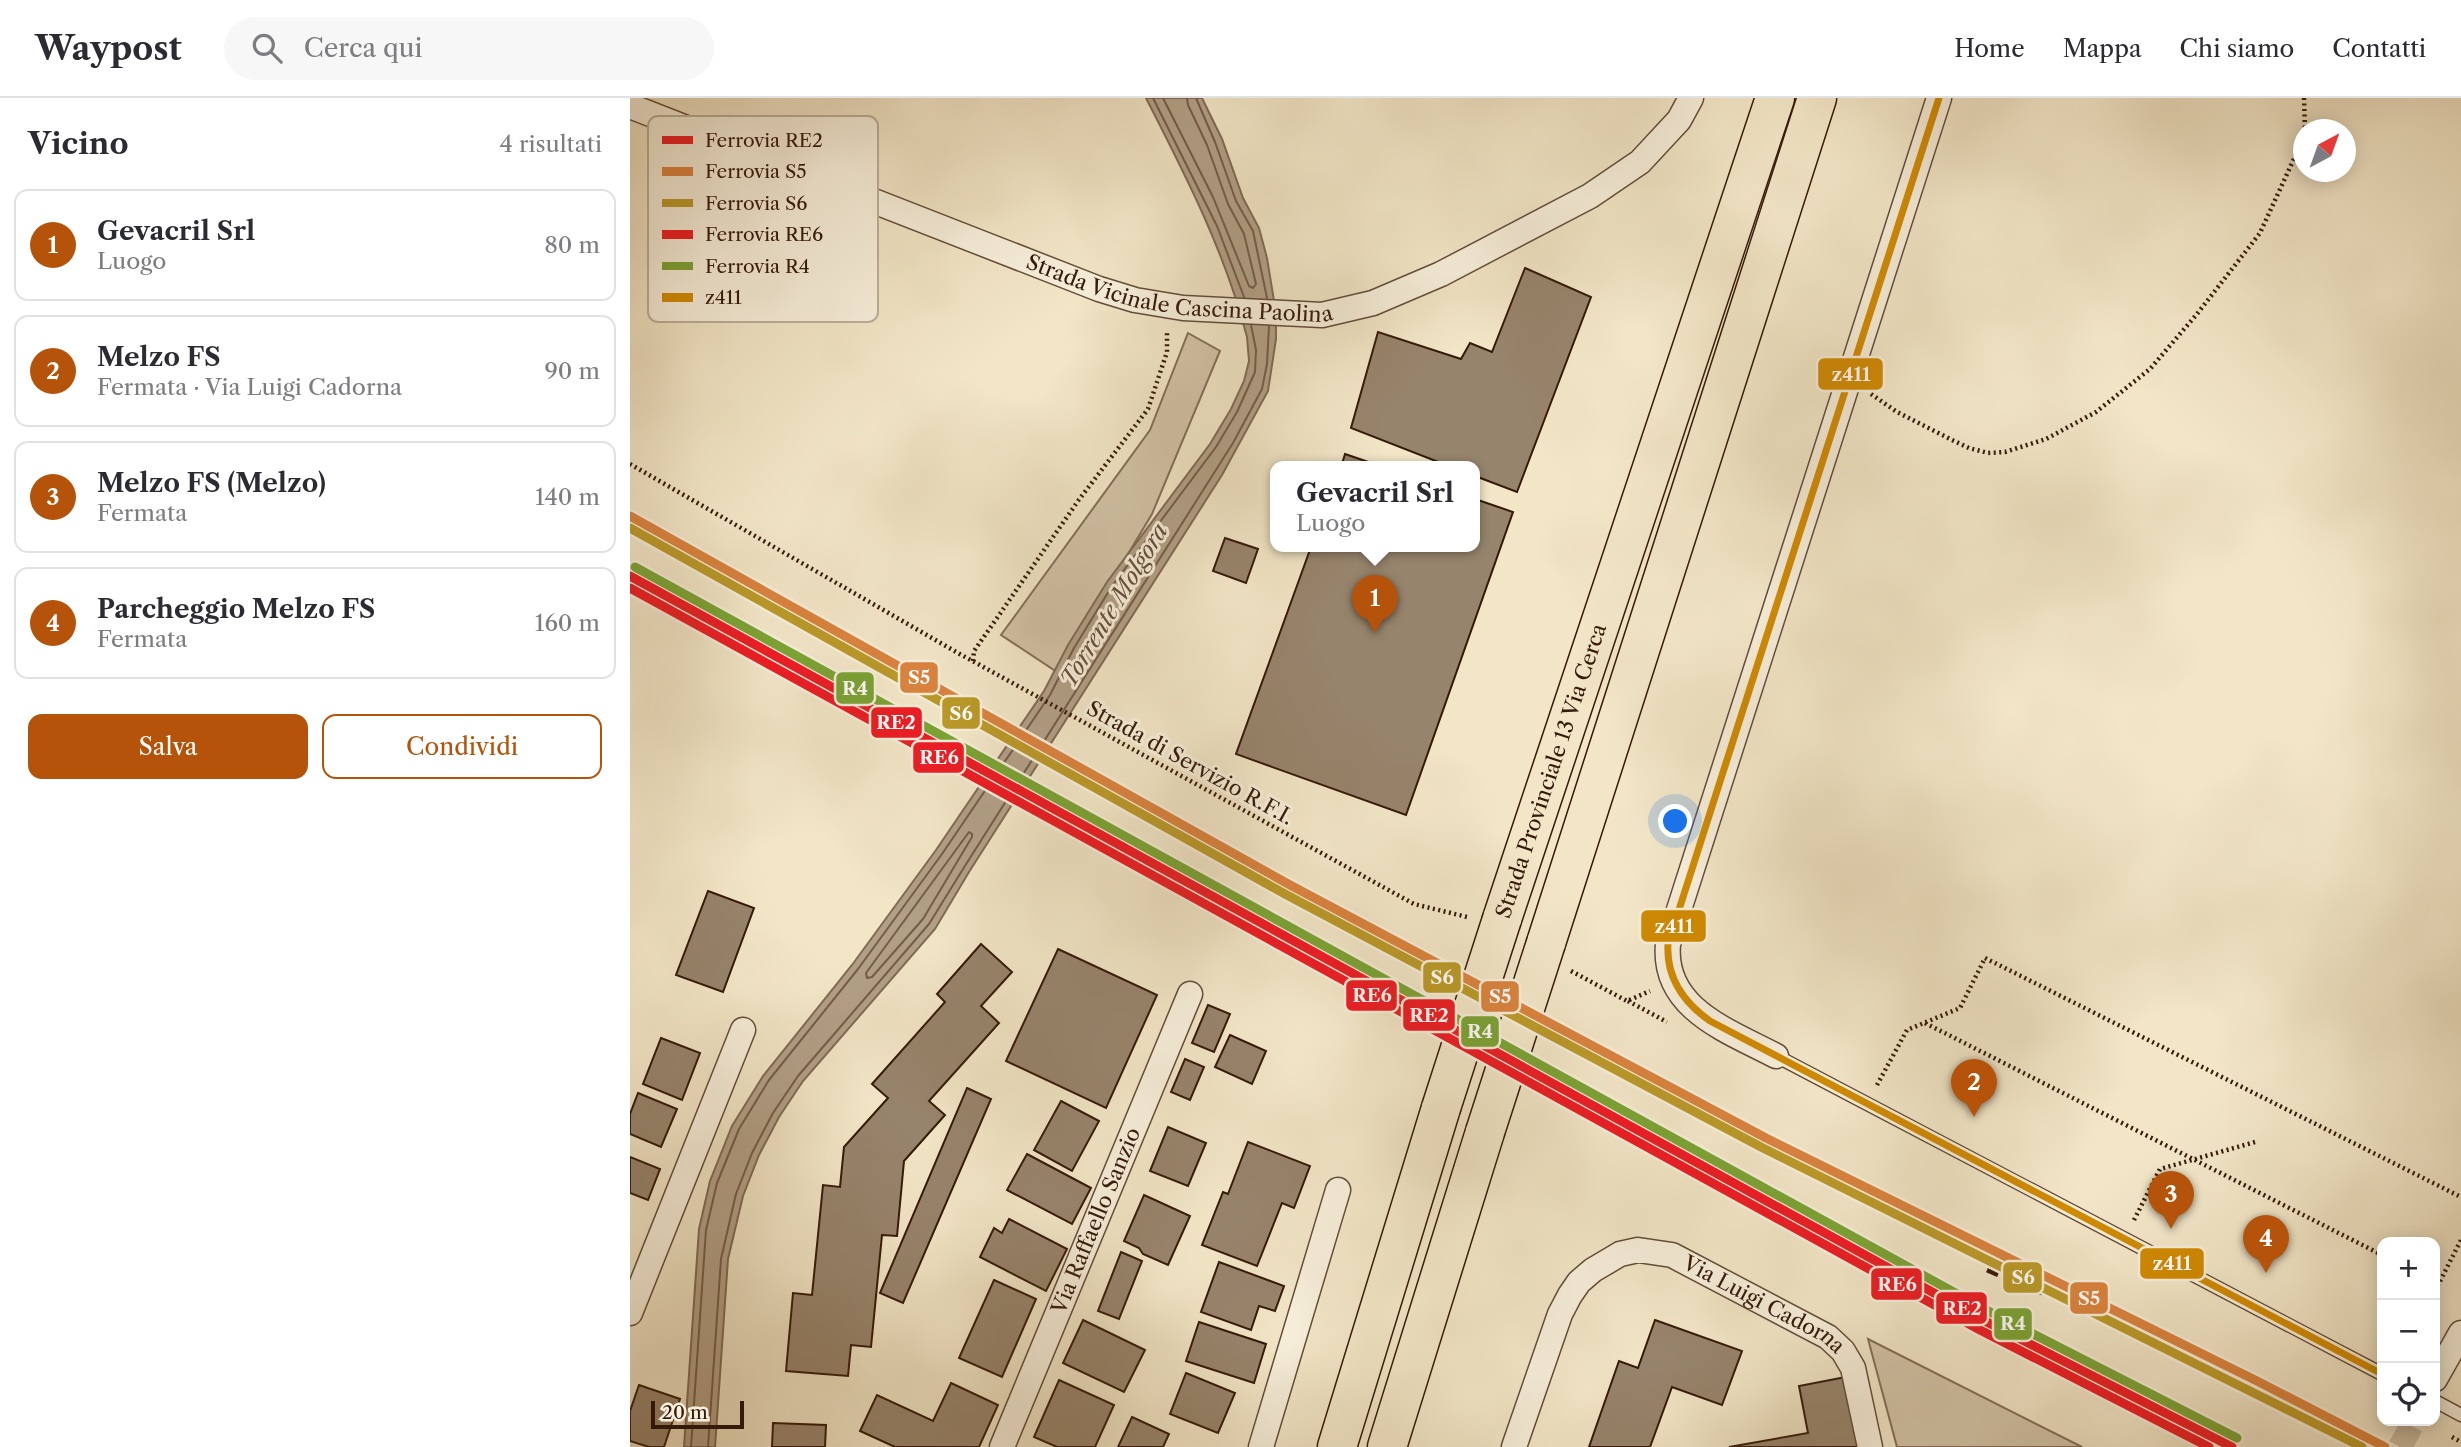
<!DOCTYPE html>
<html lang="it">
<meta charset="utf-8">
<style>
:root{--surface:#fff;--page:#f7f7f7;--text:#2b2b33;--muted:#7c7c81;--line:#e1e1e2;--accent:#b45309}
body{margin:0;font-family:"Libre Caslon Text",serif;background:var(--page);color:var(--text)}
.controls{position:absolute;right:21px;bottom:21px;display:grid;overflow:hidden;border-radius:14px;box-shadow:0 4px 18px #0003}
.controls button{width:63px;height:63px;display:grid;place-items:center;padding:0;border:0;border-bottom:2px solid var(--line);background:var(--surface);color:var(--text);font:35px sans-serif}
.compass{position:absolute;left:1663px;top:21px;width:63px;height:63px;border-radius:50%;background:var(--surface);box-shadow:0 4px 18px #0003;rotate:41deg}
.scale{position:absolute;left:21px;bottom:18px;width:93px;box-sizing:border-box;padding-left:7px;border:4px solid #35190a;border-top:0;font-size:19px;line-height:24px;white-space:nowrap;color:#35190a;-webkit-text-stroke:5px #f7efdb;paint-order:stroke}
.you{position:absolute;left:1046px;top:724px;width:24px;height:24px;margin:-18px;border:5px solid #fff;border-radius:50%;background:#1a73e8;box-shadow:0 0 0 10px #1a73e833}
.badge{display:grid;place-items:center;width:46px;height:46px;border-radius:50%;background:var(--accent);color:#fff;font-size:23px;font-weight:700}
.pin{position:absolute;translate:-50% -58px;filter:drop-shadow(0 2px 4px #0008)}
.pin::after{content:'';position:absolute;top:37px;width:24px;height:21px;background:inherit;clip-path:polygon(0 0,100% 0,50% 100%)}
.popup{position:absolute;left:640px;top:363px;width:210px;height:91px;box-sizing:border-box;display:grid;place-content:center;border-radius:14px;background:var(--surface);filter:drop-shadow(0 2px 5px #0005);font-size:23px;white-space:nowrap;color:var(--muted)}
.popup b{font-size:26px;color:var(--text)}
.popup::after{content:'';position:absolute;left:50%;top:100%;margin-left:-14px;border:14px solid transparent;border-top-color:var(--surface)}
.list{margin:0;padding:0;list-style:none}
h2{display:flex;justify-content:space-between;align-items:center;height:91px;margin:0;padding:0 28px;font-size:30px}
h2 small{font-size:23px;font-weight:400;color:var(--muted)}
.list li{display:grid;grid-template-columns:46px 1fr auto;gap:21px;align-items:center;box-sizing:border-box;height:112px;margin:0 14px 14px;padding:0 14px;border:2px solid var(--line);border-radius:14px}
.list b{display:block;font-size:26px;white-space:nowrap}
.list p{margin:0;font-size:23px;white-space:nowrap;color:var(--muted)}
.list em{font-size:23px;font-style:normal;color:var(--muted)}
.actions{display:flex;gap:14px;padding:21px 28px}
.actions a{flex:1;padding:16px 0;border:2px solid var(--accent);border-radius:14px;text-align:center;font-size:24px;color:var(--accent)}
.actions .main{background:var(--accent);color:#fff}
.icon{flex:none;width:38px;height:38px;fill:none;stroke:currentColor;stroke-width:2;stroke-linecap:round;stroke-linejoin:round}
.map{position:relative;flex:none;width:1831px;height:1349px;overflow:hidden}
header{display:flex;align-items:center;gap:42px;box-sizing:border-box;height:98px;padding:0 35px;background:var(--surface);border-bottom:2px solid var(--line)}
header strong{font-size:33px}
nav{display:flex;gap:38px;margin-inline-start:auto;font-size:24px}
.search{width:490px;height:63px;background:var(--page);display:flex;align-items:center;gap:18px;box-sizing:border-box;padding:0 24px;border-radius:38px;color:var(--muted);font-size:26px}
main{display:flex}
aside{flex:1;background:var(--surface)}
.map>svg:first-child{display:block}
.green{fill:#d2c3a7;stroke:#846e58;stroke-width:2}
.water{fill:#b2a087;stroke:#806a55;stroke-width:2}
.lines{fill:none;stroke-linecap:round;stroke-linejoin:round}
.shore{stroke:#745c48;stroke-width:2}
.building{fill:#97846c;stroke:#35190a;stroke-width:2}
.street-tunnel{stroke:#ccbda1;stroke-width:24;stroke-dasharray:24 12;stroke-linecap:butt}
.lane-casing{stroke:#644c39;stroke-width:15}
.street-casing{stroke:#644c39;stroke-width:27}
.primary-casing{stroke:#35190a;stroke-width:41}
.path{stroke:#35190a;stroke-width:4.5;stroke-dasharray:2 3.5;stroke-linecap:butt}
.lane{stroke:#f7efdb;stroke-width:12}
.street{stroke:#f7efdb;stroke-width:24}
.primary{stroke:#f2e6c7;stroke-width:38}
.rail{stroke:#35190a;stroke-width:5;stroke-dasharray:12 12;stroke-linecap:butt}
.primary-bridge-casing{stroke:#35190a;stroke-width:41;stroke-linecap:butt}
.primary-bridge{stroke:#f2e6c7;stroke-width:38}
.bus-1-casing{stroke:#f7efdb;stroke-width:12}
.bus-1{stroke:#d08a02;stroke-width:7}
.rail-1-casing{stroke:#f7efdb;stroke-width:14}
.rail-2-casing{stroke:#f7efdb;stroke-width:14}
.rail-3-casing{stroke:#f7efdb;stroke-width:14}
.rail-4-casing{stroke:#f7efdb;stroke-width:14}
.rail-5-casing{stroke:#f7efdb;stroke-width:14}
.rail-1{stroke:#ed1c24;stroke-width:9}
.rail-2{stroke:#da833e;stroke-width:9}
.rail-3{stroke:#ba9928;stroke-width:9}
.rail-4{stroke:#ed1c24;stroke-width:9}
.rail-5{stroke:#7ba334;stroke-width:9}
.labels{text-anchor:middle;stroke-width:6;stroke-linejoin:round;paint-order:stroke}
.street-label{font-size:21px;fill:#35190a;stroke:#f7efdb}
.water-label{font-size:23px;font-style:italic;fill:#674f3c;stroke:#f7efdb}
.key{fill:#f7efdb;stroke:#bdaf9c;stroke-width:2}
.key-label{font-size:19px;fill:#35190a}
.line-badge{stroke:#f7efdb;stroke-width:2.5}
.badge-label{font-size:19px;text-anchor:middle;font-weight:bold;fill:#fff}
</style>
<header>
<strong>Waypost</strong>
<div class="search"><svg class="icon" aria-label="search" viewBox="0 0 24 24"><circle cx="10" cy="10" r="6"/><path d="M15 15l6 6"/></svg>Cerca qui</div>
<nav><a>Home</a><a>Mappa</a><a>Chi siamo</a><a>Contatti</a></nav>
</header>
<main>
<aside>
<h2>Vicino<small>4 risultati</small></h2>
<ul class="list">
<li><span class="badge">1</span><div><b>Gevacril Srl</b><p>Luogo</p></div><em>80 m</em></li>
<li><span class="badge">2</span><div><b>Melzo FS</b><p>Fermata · Via Luigi Cadorna</p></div><em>90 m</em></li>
<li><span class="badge">3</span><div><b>Melzo FS (Melzo)</b><p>Fermata</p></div><em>140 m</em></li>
<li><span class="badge">4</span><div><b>Parcheggio Melzo FS</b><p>Fermata</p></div><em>160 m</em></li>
</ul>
<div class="actions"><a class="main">Salva</a><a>Condividi</a></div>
</aside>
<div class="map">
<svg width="1831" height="1349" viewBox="0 0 1831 1349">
<rect width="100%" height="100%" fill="#f2e6c7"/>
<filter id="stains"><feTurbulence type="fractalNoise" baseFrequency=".00286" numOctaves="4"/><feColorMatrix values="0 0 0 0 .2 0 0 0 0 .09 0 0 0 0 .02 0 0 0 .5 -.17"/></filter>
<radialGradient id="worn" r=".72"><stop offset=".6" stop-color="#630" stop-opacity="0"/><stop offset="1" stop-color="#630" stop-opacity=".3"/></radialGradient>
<g class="green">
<path d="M 558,235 L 590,253 L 522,416 L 427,574 L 371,537 L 520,332 Z"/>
<path d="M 1238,1241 L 1452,1349 L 1267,1349 Z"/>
</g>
<path class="water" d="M 516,0 L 572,0 L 592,41 L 613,100 L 629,130 L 637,160 L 646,215 L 646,241 L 638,293 L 592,377 L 339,774 L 305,831 L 173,983 L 149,1019 L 129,1057 L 113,1098 L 98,1161 L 85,1349 L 54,1349 L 69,1131 L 80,1083 L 102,1028 L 133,978 L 222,867 L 306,752 L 414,593 L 438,547 L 477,484 L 580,346 L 601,311 L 614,283 L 619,263 L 617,239 C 595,154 556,78 516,0 Z"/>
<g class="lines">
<g class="shore">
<path d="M 523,0 L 587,128 L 614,199"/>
<path d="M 533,0 L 583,99 L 619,188 L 623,190 L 626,186 L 614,136 L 598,106 L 577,47 L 558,7 L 557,0"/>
<path d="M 566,0 L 585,44 L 606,103 L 623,133 L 637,200"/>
<path d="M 339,734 L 342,736 L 342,739 L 293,821 L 242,879 L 237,880 L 236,875 Z"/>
<path d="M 61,1349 L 76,1132 L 87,1085 L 109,1031 L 139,982 L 228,871 L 312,756 L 420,597 L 444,550 L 482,488 L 586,349 L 607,314 L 625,274 L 626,252 L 621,227"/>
<path d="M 78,1349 L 91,1161 L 106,1096 L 122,1055 L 143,1015 L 168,978 L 299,826 L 333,771 L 603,345 L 632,291 L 637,266 L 639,228"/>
</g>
</g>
<g class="building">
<path d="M 895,170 L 961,199 L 887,394 L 845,378 L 845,369 L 821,369 L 721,330 L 748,234 L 831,261 L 840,245 L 862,254 Z"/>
<path d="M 715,356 L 753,369 L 711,369 Z"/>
<path d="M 845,401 L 883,414 L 776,717 L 606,656 L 681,449 L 845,449 Z"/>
<path d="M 595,440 L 628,451 L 616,485 L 583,473 Z"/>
<path d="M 78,793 L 124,810 L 93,894 L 46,877 Z"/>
<path d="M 351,846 L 382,874 L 351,908 L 369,925 L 299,1003 L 315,1017 L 274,1063 L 267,1138 L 252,1137 L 241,1249 L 221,1247 L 218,1278 L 156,1273 L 163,1195 L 182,1197 L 193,1087 L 210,1089 L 214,1049 L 258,1000 L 242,986 L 315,904 L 307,896 Z"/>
<path d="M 428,851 L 527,897 L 476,1010 L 376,963 Z"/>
<path d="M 578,907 L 600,916 L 584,954 L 562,945 Z"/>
<path d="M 600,937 L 636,953 L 622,986 L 585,969 Z"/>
<path d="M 31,940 L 70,955 L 52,1002 L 13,986 Z"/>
<path d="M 555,961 L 574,969 L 560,1002 L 541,994 Z"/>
<path d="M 337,990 L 361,1001 L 273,1205 L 250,1195 Z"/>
<path d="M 8,995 L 47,1011 L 31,1049 L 0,1036 L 0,1016 Z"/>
<path d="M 431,1003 L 469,1023 L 442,1073 L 404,1052 Z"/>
<path d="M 538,1029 L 576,1045 L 558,1088 L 520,1073 Z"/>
<path d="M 618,1044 L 680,1068 L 664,1110 L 652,1105 L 627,1168 L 572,1147 L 593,1094 L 598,1096 Z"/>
<path d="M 397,1056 L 461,1090 L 442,1126 L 377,1092 Z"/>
<path d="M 0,1059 L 30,1071 L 18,1102 L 0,1095 Z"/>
<path d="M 514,1097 L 560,1118 L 538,1167 L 513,1156 L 509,1150 L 494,1143 Z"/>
<path d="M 379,1121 L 437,1151 L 416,1193 L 350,1159 L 364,1130 L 372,1135 Z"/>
<path d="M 491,1154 L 512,1163 L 489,1221 L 468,1213 Z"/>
<path d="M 589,1164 L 654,1188 L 645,1213 L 629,1208 L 621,1232 L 571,1214 Z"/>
<path d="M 364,1182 L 406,1201 L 372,1279 L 329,1260 Z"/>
<path d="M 453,1222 L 515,1252 L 494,1294 L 433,1265 Z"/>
<path d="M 1025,1222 L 1112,1253 L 1092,1307 L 1042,1289 L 1020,1349 L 959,1349 L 989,1263 L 1008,1270 Z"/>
<path d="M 569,1224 L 636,1246 L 624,1285 L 556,1263 Z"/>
<path d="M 556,1275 L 605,1295 L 588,1335 L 540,1316 Z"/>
<path d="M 1221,1278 L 1234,1349 L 1099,1349 L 1178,1335 L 1169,1288 Z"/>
<path d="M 429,1282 L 484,1307 L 465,1349 L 427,1349 L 404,1339 Z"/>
<path d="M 321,1285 L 368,1307 L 349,1349 L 265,1349 L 230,1333 L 247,1297 L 303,1323 Z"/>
<path d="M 9,1287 L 50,1301 L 34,1349 L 19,1349 L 0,1343 L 0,1313 Z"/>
<path d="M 502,1319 L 539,1336 L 533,1349 L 488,1349 Z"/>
<path d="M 143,1325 L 196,1327 L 195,1349 L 142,1349 Z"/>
</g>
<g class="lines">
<path class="street-tunnel" d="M 1770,1349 L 1784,1323"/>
<defs>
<g id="lane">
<path d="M 1146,958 L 1752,1276"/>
<path d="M 1805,1303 L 1831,1317"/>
</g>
<g id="street">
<path id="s1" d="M 0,8 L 469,191 L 505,202 L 553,210 L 692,217 L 743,205 L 811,176 L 960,98 L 1010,64 L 1049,22 L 1061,0"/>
<path d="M 1146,958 C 1099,933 1032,911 1038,846 L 1309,0"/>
<path d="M 0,1215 L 113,932"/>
<path d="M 1805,1281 L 1831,1235"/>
<path id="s2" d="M 372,1349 L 560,896"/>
<path d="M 631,1349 L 708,1092"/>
<path id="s3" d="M 884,1349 L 930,1216 L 940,1197 L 949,1184 L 963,1172 L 990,1156 L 1008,1152 L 1042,1157 L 1198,1239 L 1213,1253 L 1223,1270 L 1240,1349"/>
</g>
<g id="primary">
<path id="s4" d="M 872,821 L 1145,0"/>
<path d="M 916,845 L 1187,0"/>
<path d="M 707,1349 L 811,1010"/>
<path d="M 757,1349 L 855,1034"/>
</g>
</defs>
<use href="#lane" class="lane-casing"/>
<use href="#street" class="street-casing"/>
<use href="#primary" class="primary-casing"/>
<g class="path">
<path d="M 1674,0 L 1675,32"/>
<path d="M 1241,296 L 1267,314 L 1322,342 L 1339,350 L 1358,355 L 1375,354 L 1416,341 L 1466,314 L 1520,271 L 1567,216 L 1630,135 L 1674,39"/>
<path d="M 0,366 L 328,555 L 784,806 L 837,819"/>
<path d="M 343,563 L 344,553 L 367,520 L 448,403 L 518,311 L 537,254 L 537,235"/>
<path d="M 941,873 L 997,903 L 1020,893"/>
<path d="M 998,903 L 1037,924"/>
<path d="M 1295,925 L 1752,1157"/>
<path d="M 1247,987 L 1277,932 L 1330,910 L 1355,860 L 1831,1099"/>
<path d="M 1504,1122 L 1530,1071 L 1625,1044"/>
<path d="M 1805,1193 L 1831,1142"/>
<path d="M 1752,1296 L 1749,1302 L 1752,1304"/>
<path d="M 1822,1339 L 1831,1344"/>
</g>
<use href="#lane" class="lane"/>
<use href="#street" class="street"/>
<use href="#primary" class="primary"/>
<path class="rail" d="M 1357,1172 L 1629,1284"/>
<defs>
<g id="primary-bridge">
<path d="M 811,1010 L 872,821"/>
<path d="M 855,1034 L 916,845"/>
</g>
</defs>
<use href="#primary-bridge" class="primary-bridge-casing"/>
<use href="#primary-bridge" class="primary-bridge"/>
<defs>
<path id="bus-1" d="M 1309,0 L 1038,846 C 1036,880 1053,904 1080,923 L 1752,1276"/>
</defs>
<use href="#bus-1" class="bus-1-casing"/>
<use href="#bus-1" class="bus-1"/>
<defs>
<path id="rail-1" d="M 0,478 L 1355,1223 L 1602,1349"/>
<path id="rail-2" d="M 0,418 L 660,787 L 1136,1040 L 1629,1284 L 1755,1349"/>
<path id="rail-3" d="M 0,430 L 655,796 L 1131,1049 L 1732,1349"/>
<path id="rail-4" d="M 0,490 L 1350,1232 L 1579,1349"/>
<path id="rail-5" d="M 5,469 L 1360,1214 L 1607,1340"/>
</defs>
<use href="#rail-1" class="rail-1-casing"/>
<use href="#rail-2" class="rail-2-casing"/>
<use href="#rail-3" class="rail-3-casing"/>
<use href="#rail-4" class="rail-4-casing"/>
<use href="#rail-5" class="rail-5-casing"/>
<use href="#rail-1" class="rail-1"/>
<use href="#rail-2" class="rail-2"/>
<use href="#rail-3" class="rail-3"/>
<use href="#rail-4" class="rail-4"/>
<use href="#rail-5" class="rail-5"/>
</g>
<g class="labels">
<g class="street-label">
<text dy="7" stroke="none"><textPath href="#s1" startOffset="583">Strada Vicinale Cascina Paolina</textPath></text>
<text transform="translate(560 665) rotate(29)" y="7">Strada di Servizio R.F.I.</text>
<text dy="7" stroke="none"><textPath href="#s4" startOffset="156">Strada Provinciale 13 Via Cerca</textPath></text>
<text dy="7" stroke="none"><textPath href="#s2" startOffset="245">Via Raffaello Sanzio</textPath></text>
<text dy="7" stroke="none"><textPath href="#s3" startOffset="385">Via Luigi Cadorna</textPath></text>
</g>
<g class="water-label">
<text transform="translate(484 507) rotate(-59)" y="8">Torrente Molgora</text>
</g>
</g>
<rect x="18" y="18" width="230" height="206" rx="10" class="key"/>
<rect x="32" y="38" width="31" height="8" fill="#ed1c24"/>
<rect x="32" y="69" width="31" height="9" fill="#da833e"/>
<rect x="32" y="101" width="31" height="8" fill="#ba9928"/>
<rect x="32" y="132" width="31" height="9" fill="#ed1c24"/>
<rect x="32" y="164" width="31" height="8" fill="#7ba334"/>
<rect x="32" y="195" width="31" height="9" fill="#d08a02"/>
<g class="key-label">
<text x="75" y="49">Ferrovia RE2</text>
<text x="75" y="80">Ferrovia S5</text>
<text x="75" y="112">Ferrovia S6</text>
<text x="75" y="143">Ferrovia RE6</text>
<text x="75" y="175">Ferrovia R4</text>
<text x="75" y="206">z411</text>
</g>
<g class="line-badge">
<rect x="1187" y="259" width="67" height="34" rx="7" fill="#d08a02"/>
<rect x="269" y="563" width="40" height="33" rx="7" fill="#da833e"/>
<rect x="205" y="573" width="40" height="34" rx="7" fill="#7ba334"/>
<rect x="311" y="598" width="40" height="34" rx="7" fill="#ba9928"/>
<rect x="240" y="608" width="53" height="33" rx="7" fill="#ed1c24"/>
<rect x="282" y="643" width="53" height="33" rx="7" fill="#ed1c24"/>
<rect x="1010" y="811" width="67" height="34" rx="7" fill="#d08a02"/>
<rect x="792" y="863" width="40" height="33" rx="7" fill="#ba9928"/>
<rect x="715" y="881" width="53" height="33" rx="7" fill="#ed1c24"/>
<rect x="850" y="882" width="40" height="33" rx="7" fill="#da833e"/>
<rect x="772" y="900" width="54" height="34" rx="7" fill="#ed1c24"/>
<rect x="830" y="917" width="40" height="33" rx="7" fill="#7ba334"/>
<rect x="1509" y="1149" width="66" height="33" rx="7" fill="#d08a02"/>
<rect x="1372" y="1163" width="41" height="33" rx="7" fill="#ba9928"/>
<rect x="1240" y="1169" width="53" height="34" rx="7" fill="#ed1c24"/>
<rect x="1439" y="1183" width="40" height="34" rx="7" fill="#da833e"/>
<rect x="1305" y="1193" width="53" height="34" rx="7" fill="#ed1c24"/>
<rect x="1363" y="1209" width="40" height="34" rx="7" fill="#7ba334"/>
</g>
<g class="badge-label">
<text x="1221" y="283">z411</text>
<text x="289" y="586">S5</text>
<text x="225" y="597">R4</text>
<text x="331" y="622">S6</text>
<text x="266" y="631">RE2</text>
<text x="309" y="666">RE6</text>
<text x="1044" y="835">z411</text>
<text x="812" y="886">S6</text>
<text x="742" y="904">RE6</text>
<text x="870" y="905">S5</text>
<text x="799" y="924">RE2</text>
<text x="850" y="940">R4</text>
<text x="1542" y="1172">z411</text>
<text x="1393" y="1186">S6</text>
<text x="1267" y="1193">RE6</text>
<text x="1459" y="1207">S5</text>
<text x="1332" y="1217">RE2</text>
<text x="1383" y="1232">R4</text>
</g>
<rect width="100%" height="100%" filter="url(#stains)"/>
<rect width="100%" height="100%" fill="url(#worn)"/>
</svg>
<div class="controls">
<button>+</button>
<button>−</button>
<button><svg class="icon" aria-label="locate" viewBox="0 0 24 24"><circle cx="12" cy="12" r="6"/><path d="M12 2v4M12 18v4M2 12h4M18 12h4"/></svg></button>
</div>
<svg class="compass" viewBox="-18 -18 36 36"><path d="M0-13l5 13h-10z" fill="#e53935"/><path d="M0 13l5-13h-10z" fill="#7c7c81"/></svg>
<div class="scale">20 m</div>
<div class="you"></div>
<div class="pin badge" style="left:745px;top:535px">1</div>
<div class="popup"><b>Gevacril Srl</b>Luogo</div>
<div class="pin badge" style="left:1344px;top:1019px">2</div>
<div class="pin badge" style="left:1541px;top:1131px">3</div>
<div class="pin badge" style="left:1636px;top:1175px">4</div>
</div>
</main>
